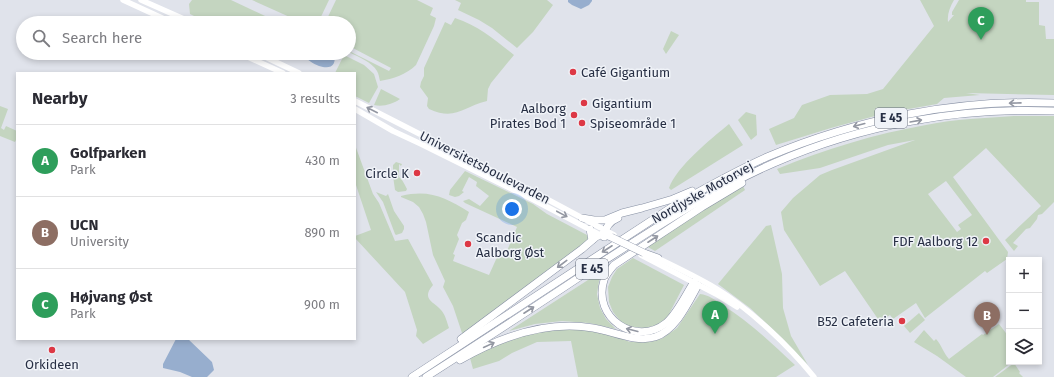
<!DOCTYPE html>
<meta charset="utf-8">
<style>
:root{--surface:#fff;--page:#f2f2f3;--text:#2b2b33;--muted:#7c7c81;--line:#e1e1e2;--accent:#0b8043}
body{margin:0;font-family:"Fira Sans",sans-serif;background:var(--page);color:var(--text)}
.controls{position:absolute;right:12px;bottom:12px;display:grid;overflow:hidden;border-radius:0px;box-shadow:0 2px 6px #0003}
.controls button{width:36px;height:36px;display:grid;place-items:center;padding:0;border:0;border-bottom:1px solid var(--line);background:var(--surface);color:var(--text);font:20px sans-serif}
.you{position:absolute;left:512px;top:209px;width:14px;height:14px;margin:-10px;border:3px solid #fff;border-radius:50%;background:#1a73e8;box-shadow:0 0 0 6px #1a73e833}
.badge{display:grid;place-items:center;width:26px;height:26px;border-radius:50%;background:var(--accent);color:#fff;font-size:13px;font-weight:700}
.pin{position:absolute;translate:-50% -33px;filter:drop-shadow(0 1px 2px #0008)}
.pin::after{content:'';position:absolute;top:21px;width:14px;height:12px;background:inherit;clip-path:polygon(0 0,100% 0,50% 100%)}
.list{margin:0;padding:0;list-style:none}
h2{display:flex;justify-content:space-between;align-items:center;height:52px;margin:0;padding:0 16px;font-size:17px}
h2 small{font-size:13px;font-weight:400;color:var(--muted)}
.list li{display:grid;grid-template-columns:26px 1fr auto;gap:12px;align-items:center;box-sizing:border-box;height:72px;padding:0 16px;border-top:1px solid var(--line)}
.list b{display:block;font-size:15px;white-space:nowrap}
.list p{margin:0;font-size:13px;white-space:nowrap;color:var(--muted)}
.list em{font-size:13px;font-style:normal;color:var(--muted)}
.icon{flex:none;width:22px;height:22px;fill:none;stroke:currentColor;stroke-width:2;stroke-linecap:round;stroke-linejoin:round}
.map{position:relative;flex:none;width:1054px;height:377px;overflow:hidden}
.search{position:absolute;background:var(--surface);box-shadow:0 2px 6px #0003;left:16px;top:16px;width:340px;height:44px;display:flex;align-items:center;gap:10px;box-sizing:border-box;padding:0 14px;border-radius:22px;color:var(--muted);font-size:15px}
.panel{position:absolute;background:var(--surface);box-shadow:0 2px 6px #0003;left:16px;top:72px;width:340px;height:268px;border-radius:0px}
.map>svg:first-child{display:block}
.green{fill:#c4d5c0;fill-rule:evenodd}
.water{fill:#97aece}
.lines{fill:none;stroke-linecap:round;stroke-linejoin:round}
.motorway-casing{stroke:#868fa3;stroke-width:8}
.secondary{stroke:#fff;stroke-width:5.5}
.motorway{stroke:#fff;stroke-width:7}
.motorway-bridge-casing{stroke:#868fa3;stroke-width:8;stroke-linecap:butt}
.motorway-bridge{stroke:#fff;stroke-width:7}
.oneway{stroke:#9397a2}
.poi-dot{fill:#dd3845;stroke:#f0f3f8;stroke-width:1.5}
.labels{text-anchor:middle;stroke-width:3;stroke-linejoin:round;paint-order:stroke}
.shield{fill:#f0f3f8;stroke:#636a7a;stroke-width:1}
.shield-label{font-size:12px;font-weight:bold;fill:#272f44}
.poi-label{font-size:13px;fill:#272f44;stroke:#f0f3f8;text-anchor:start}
.street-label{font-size:13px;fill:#272f44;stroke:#f0f3f8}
</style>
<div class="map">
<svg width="1054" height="377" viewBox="0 0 1054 377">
<rect width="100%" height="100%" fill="#e0e3eb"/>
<g class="green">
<path d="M 192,0 L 231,0 L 280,23 L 208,23 L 190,14 L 189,4 Z"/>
<path d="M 252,0 L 329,0 L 318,23 L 303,23 Z"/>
<path d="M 336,0 L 417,0 L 433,8 L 430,15 L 436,18 L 434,26 L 416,65 C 407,74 393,79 380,81 C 379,78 379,74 377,71 C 372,62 358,57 349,52 L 349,51 L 389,71 L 391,68 L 349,46 L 349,23 L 325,23 Z"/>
<path d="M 455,0 L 547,0 L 553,5 L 533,32 L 517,48 L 492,28 L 479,20 L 458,10 L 461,3 Z"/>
<path d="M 920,0 L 954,0 C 950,7 947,14 948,22 L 954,15 L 952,15 L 952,12 L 959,0 L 1026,0 L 1026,2 L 1039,2 L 1039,25 L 1045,26 L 1046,39 L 1054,39 L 1054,95 L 966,93 L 980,95 L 944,98 L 937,104 L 886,113 L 831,128 L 776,145 L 769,129 L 794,118 L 802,105 L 830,95 L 867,94 L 883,89 L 934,26 Z"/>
<path d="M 455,18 C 479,26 495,40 514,55 L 491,83 L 488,89 L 487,101 C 462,107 456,121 429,109 L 427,106 L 428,98 L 420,87 L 421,82 L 424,76 L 424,68 L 445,22 L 451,25 Z"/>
<path d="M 671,31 L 679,35 L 666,54 L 663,49 Z"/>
<path d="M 344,55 L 364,65 L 374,74 L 378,87 L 369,103 L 355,96 L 355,73 L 335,73 Z"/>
<path d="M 381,89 L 383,90 L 400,99 C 393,104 383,107 374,105 Z"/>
<path d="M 0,106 L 8,109 L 1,128 L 4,130 L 6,126 L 17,131 L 17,140 L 16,140 L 15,142 L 0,136 Z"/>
<path d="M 746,112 L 756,115 L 757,135 L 751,140 L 738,120 Z"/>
<path d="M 1014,116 L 1054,116 L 1054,202 L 1042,214 L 1038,215 L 1037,219 L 1030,228 L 1026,229 L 1013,243 L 1018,246 L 1014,251 L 1005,240 L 1041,206 L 986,148 L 953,177 L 1008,252 L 1007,259 L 987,273 L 985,271 L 925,318 L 916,303 L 893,319 L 890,315 L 880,322 L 845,271 L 820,286 L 784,230 L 781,212 L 793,198 L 820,175 L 832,170 L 915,140 L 888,145 L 820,168 L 780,174 L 777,169 C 825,149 875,134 926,125 C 955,119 985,118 1014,116 ZM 946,181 L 972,215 L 958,225 L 961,229 L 957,232 L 928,194 Z"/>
<path d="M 729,124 L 743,145 L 671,190 L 669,188 C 677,166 711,139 729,124 Z"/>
<path d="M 355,145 L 373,194 L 379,203 L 395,241 L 408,239 L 433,285 C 421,299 433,301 441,310 C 445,314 447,322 449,328 L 423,344 L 416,336 L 417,330 L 405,292 L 355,238 L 355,236 L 371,230 L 355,182 Z"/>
<path d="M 396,162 L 402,164 L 401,166 L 399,164 L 399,177 C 402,179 405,185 407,189 L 406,191 L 398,192 L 395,190 L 393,176 L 393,165 Z"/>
<path d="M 465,171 L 533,204 L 547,214 L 587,235 L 588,238 L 587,241 L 463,336 L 453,306 L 443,287 L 445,281 L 433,255 L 426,222 L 423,214 L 419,207 L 413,202 L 401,197 L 401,196 C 430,189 446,198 469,212 L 466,220 L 462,223 L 457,235 L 459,239 L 453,254 L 455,255 L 453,261 L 489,275 L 498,255 L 504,258 L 517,227 L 465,203 L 463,201 L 469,199 L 480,206 L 489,196 L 476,186 L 477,182 L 469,177 L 462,191 L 464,192 L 459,196 L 455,197 L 449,195 L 450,190 Z"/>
<path d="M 743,186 L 745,190 L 655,251 L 646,246 L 731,192 Z"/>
<path d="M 376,192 L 386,196 L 388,194 L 394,211 L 404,226 L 404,229 L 402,233 L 396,235 L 395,234 L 383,202 Z"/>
<path d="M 771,225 L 782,274 L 783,308 L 791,336 L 808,365 L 780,336 L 750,308 L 718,284 L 766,226 Z"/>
<path d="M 633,258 L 684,285 L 667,318 L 657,325 L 646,328 L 631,327 L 621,322 L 613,312 L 609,302 L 608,287 L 612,277 L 617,269 Z"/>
<path d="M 605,269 L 599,281 L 597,294 L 600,308 L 606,319 L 616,329 L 589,323 L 562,321 L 535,324 L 509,331 Z"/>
<path d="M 700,294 C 709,295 715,300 722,305 C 749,321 772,344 795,365 L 776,377 L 578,377 L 571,341 L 537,342 L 512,353 L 499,361 L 473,369 L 470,358 L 495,346 L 523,336 L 553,330 L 575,329 L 604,332 L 630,342 L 650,342 L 663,338 L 677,328 Z"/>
<path d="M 919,313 L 925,320 L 910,333 L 904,326 Z"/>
<path d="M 999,324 L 1009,337 L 1009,338 L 1006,341 L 1007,342 L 1009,340 L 1009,362 L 1012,362 L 993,377 L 966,377 L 937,356 L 914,342 L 924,330 L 934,341 L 936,339 C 942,346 943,352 949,359 L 982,334 L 983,335 Z"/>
<path d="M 1014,363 L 1020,372 L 1019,373 L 1023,377 L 995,377 Z"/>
</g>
<g class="water">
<path d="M 568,0 L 592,0 L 592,1 L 589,5 L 581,9 L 572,5 L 568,2 Z"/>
<path d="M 301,53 L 334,53 C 337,65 331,70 319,66 C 313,64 307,59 302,55 Z"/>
<path d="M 176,339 L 188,339 L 212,362 L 214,370 L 207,377 L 192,377 L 180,372 L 163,368 L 163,364 Z"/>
</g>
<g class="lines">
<defs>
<g id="motorway">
<path d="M 582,218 L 594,220 L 605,220 L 622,213 L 642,208 L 673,199 L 692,191"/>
<path d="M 590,229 L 592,240"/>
<path d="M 604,237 C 605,228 610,221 618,218"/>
<path d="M 644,253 L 658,258"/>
<path d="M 694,282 C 686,294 677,314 666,323 C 636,347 592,318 604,280 C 606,274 610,270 614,265 L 702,207 L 742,183"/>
<path d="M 461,339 L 582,249 L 596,237 L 602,234 L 611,237"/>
<path d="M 460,360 C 500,337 546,320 593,328 C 613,331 635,343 655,337 C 676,330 688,303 698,285"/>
<path d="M 412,377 L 675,205 C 705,188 735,171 767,157 C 857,119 956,99 1054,103"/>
<path d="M 426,377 C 482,341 538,305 593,268 C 652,230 710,191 774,163 C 861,125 959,107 1054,111"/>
</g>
</defs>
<use href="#motorway" class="motorway-casing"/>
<g class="secondary">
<path d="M 123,0 L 173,23"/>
<path d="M 141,0 L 193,23"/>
<path d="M 239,53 L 283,73"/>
<path d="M 257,53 L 299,73"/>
<path d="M 355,101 L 543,197 L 614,235"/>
<path d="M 355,109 L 393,131 L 421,144 L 534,200 L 602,236"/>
<path d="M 641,255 L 716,294 L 737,307"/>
<path d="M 655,257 C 676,267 697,277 717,289 C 751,310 789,346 814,377"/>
</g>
<use href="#motorway" class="motorway"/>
<defs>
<path id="motorway-bridge" d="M 611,237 L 644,253"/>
</defs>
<use href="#motorway-bridge" class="motorway-bridge-casing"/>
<use href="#motorway-bridge" class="motorway-bridge"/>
</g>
<defs><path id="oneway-shaft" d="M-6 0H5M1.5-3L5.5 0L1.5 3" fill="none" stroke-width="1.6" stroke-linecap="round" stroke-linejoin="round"/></defs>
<g class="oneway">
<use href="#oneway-shaft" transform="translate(1015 103) rotate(179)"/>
<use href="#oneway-shaft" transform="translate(372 110) rotate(-153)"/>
<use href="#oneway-shaft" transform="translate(916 121) rotate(-10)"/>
<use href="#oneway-shaft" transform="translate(859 125) rotate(165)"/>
<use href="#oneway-shaft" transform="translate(562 214) rotate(28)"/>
<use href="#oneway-shaft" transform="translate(653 239) rotate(-33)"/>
<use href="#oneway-shaft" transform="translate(607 249) rotate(147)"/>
<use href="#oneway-shaft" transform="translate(562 264) rotate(143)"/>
<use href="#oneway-shaft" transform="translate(529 310) rotate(-33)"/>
<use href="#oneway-shaft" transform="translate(632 330) rotate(-166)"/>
<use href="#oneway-shaft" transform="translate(489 345) rotate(-25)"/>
</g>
<g class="poi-dot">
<circle cx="573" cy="72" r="4"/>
<circle cx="584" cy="103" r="4"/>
<circle cx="574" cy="115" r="4"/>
<circle cx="582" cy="123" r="4"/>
<circle cx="417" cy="173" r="4"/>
<circle cx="986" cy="241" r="4"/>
<circle cx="468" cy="244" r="4"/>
<circle cx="902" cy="321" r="4"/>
<circle cx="52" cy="350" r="4"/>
</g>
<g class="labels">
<g class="shield">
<rect x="875" y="108" width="32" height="20" rx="3"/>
<rect x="576" y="259" width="32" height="20" rx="3"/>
</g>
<g class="shield-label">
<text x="891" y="122">E 45</text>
<text x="592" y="273">E 45</text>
</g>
<g class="poi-label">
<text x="581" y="77">Café Gigantium</text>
<text x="592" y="108">Gigantium</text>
<text x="566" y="113" text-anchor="end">Aalborg<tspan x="566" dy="15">Pirates Bod 1</tspan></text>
<text x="590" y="128">Spiseområde 1</text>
<text x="409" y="178" text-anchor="end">Circle K</text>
<text x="476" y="242">Scandic<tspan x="476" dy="15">Aalborg Øst</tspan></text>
<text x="978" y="246" text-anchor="end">FDF Aalborg 12</text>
<text x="894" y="326" text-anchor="end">B52 Cafeteria</text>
<text x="52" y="369" text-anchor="middle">Orkideen</text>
</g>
<g class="street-label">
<text transform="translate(485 167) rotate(27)" y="5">Universitetsboulevarden</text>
<text transform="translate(702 192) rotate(-29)" y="5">Nordjyske Motorvej</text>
</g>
</g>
</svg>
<div class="controls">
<button>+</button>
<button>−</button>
<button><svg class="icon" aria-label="layers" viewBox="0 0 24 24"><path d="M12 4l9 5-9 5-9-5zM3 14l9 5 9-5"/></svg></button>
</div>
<div class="you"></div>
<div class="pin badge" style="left:715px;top:334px;background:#2e9e5b">A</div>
<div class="pin badge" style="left:987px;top:335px;background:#8d6e63">B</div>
<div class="pin badge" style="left:981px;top:40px;background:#2e9e5b">C</div>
<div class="search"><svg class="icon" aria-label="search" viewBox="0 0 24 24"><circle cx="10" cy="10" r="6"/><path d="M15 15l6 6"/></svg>Search here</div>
<section class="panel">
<h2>Nearby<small>3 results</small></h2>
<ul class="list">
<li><span class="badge" style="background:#2e9e5b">A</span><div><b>Golfparken</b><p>Park</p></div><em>430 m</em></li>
<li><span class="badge" style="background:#8d6e63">B</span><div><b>UCN</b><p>University</p></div><em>890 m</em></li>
<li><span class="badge" style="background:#2e9e5b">C</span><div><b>Højvang Øst</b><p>Park</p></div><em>900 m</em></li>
</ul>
</section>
</div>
